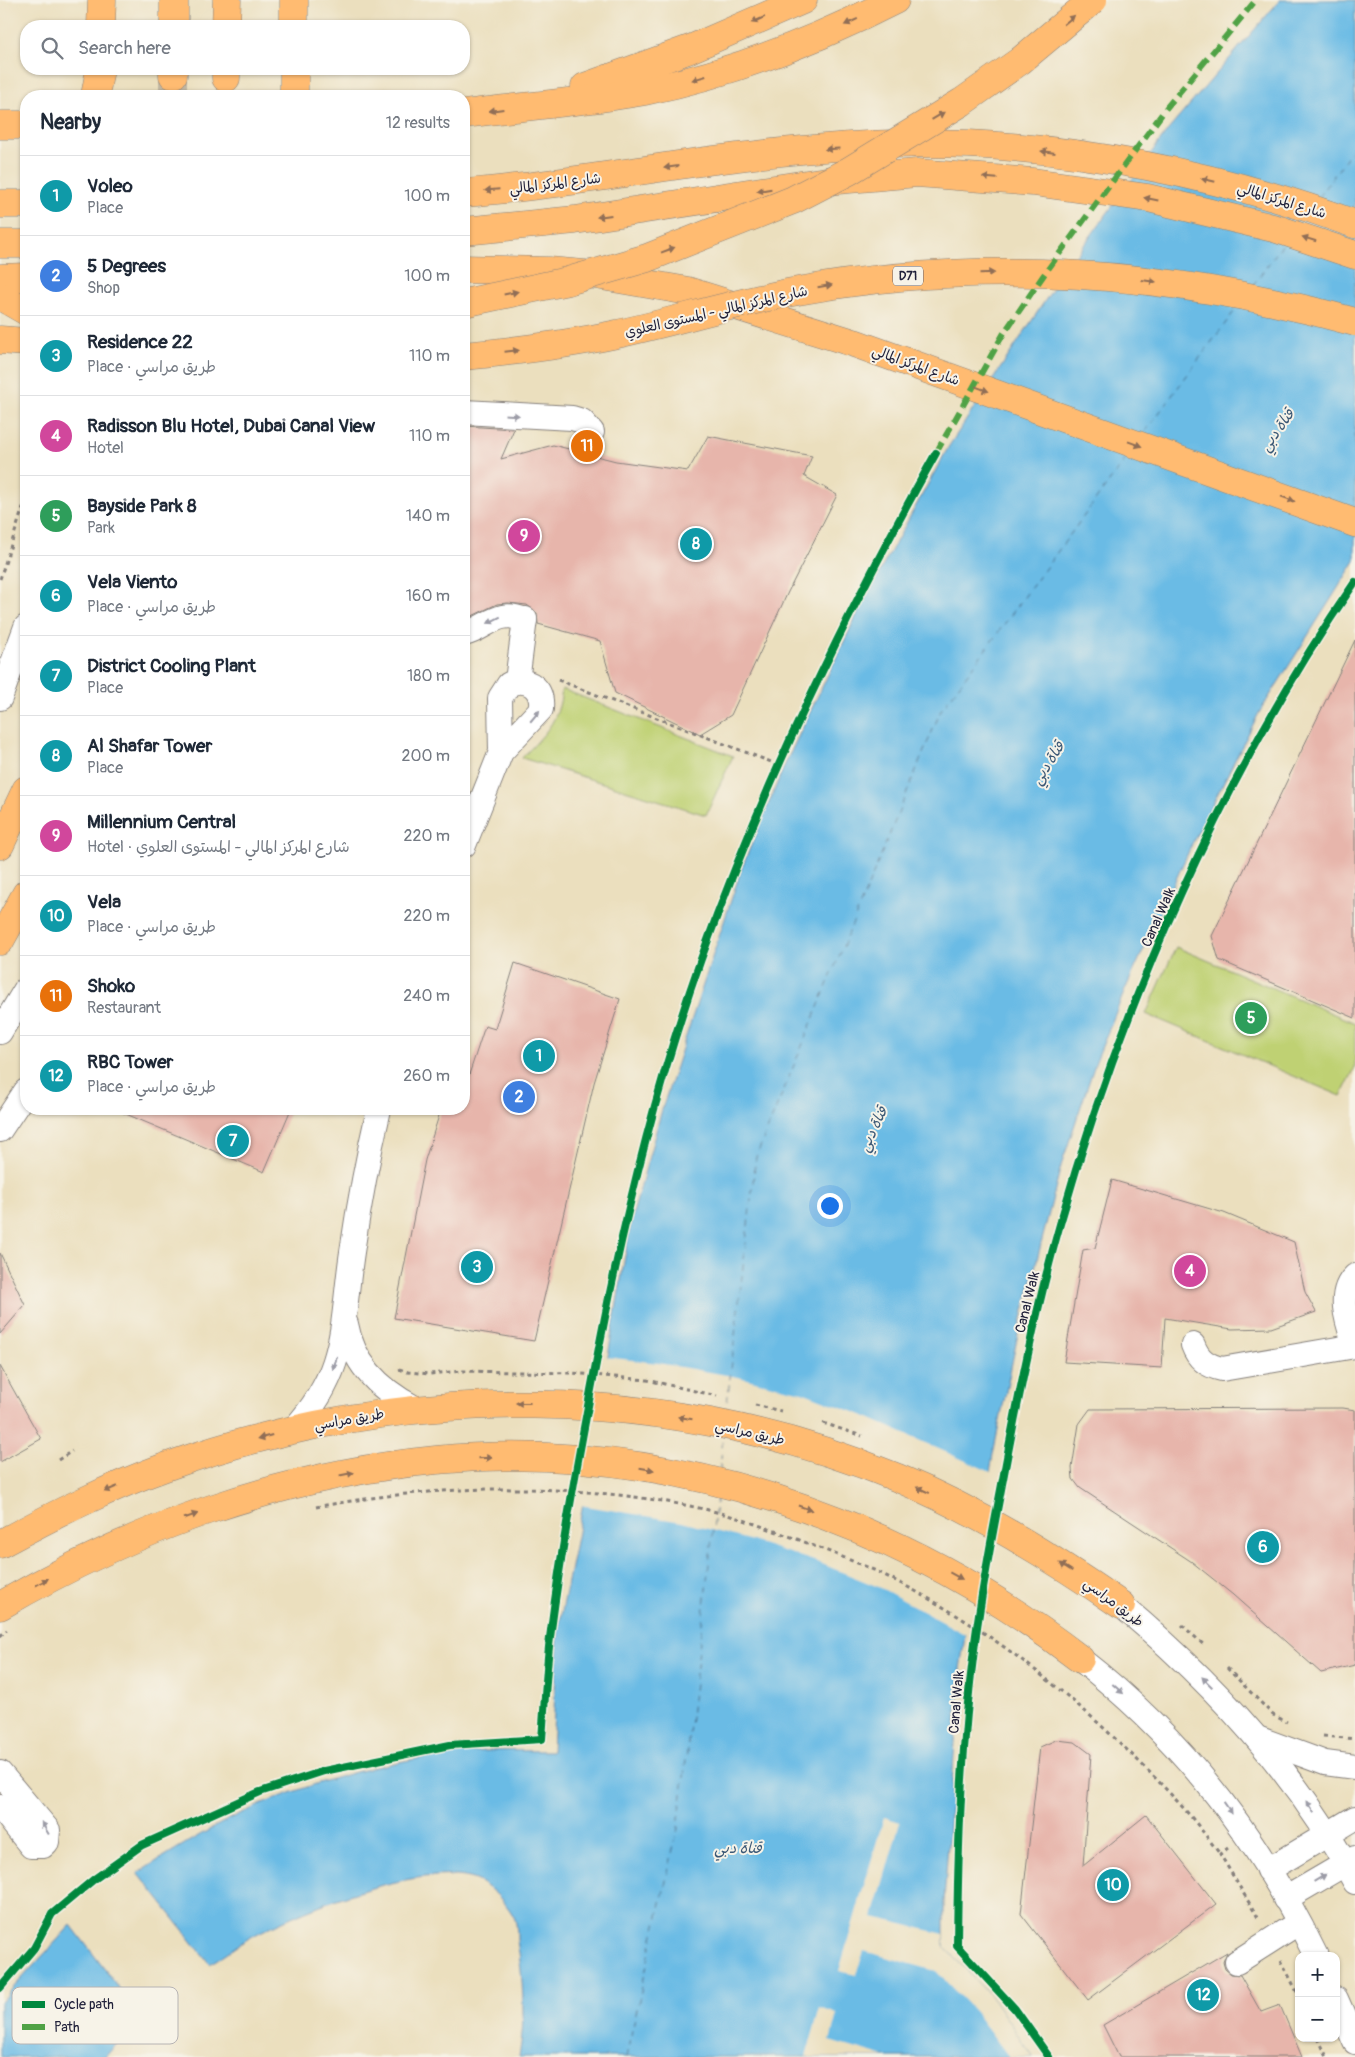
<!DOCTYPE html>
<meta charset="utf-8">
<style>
:root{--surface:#fff;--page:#f2f2f3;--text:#1f2937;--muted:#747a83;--line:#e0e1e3;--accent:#b5179e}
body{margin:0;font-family:Pangolin,"Playpen Sans Arabic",sans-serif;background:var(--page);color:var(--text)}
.controls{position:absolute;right:15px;bottom:15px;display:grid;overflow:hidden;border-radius:10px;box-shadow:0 1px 4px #0004}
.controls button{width:45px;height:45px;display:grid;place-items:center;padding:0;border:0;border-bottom:1px solid var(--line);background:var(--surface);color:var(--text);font:25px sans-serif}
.you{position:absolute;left:829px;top:1205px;width:18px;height:18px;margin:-12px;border:4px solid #fff;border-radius:50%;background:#1a73e8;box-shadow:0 0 0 8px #1a73e833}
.badge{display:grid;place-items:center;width:32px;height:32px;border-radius:50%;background:var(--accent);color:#fff;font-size:16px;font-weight:700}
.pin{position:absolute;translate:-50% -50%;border:2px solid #fff;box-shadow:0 1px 5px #0006}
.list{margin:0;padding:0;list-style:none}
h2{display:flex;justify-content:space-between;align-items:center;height:65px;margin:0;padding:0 20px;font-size:21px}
h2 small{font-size:16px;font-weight:400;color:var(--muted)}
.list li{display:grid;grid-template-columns:32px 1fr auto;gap:15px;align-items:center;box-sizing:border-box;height:80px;padding:0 20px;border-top:1px solid var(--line)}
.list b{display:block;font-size:19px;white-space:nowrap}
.list p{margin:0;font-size:16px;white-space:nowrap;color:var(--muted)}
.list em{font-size:16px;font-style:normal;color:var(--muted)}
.icon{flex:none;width:28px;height:28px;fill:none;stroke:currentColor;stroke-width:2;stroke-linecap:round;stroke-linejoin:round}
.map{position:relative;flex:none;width:1355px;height:2057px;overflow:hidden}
.search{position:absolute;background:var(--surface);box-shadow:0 1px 4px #0004;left:20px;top:20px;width:450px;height:55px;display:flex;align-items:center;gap:12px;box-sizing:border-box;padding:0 18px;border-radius:20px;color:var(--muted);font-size:19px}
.panel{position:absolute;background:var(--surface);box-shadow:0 1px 4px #0004;left:20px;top:90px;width:450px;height:1025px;border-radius:20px}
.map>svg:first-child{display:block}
.green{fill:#bfd173;stroke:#707a57}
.water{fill:#6abbe5;stroke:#466e90}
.pier{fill:#ebdfbe}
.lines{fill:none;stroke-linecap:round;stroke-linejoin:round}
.ferry{stroke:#3b5876;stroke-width:1;stroke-dasharray:6 5;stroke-linecap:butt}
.building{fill:#e7b5ab}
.major-tunnel{stroke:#c3b9a4;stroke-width:28;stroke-dasharray:28 14;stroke-linecap:butt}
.minor-casing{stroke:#86807c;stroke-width:26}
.major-casing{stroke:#86807c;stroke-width:29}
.highway-casing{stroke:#86807c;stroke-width:29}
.path{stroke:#86807c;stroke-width:3;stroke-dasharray:4 4;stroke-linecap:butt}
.minor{stroke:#fff;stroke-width:24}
.major{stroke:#ffbb71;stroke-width:28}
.highway{stroke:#ffbb71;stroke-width:28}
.highway-bridge-casing{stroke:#86807c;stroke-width:29;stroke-linecap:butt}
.highway-bridge{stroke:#ffbb71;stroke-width:28}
.quiet{stroke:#50a245;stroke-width:6;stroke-dasharray:12 6;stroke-linecap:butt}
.cycleway-casing{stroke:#f7f3e8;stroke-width:11}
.cycleway{stroke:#00873e;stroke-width:8}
.oneway{fill:#906e56}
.oneway2{fill:#9c9ca7}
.labels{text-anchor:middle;stroke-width:4;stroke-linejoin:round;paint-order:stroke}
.shield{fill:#f7f3e8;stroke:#62616f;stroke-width:1}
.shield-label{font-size:12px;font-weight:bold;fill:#22223b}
.street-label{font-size:14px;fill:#22223b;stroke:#f7f3e8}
.water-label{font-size:15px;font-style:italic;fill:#3b5876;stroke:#f7f3e8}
.key{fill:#f7f3e8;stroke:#b7b4b4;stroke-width:1}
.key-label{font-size:14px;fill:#22223b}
</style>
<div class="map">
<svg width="1355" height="2057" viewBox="0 0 1355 2057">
<rect width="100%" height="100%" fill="#f7f3e8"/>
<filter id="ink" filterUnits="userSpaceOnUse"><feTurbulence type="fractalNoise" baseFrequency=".02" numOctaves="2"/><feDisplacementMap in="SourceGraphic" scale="10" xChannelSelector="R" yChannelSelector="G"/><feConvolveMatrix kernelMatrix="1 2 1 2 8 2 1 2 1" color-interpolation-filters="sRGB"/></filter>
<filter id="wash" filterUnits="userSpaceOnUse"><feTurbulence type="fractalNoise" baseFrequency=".0096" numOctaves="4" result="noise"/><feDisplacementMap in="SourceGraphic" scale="20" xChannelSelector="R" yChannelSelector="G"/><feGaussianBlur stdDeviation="1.12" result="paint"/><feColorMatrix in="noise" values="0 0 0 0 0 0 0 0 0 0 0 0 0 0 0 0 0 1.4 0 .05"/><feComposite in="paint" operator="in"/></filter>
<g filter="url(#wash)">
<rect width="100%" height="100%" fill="#ebdfbe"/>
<g class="green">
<path d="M 562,689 L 733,756 L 706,815 L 522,758 C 544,734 559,723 562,689 Z"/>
<path d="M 1176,947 L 1355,1023 L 1355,1068 L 1341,1096 L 1146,1014 Z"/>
</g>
<g class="water">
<path d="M 1280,0 L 1355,0 L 1355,561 L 1259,713 L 1194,840 L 1125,990 L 1096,1061 L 1061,1166 L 1018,1334 L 993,1454 L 960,1669 L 944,1902 L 944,1947 L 993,1999 L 1033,2057 L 519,2057 C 526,2018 523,1978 517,1940 C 517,1933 517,1923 514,1917 C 506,1902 487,1882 469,1878 C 413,1865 301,1909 251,1937 C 237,1945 224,1955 210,1964 L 138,1873 C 171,1852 204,1831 240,1814 C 315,1779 401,1756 484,1751 C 507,1750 530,1751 552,1751 L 558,1631 L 578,1532 L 631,1221 L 663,1106 L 742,867 L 786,762 L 864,600 L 949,446 L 1060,278 L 1168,130 Z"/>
<path d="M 71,1925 L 141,2017 L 105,2057 L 0,2057 L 0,2002 Z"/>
</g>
<g class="pier">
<path d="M 605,1357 L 658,1363 L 738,1377 L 802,1392 L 862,1415 L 993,1473 L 968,1636 L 881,1588 L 817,1562 L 752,1541 L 682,1522 L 580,1505 Z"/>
<path d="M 884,1817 L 900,1822 L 873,1917 L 944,1934 L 944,1947 L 993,1999 L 1033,2057 L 1009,2057 L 975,2012 L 936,1971 L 864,1951 L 856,1975 L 839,1971 Z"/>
<path d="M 820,2008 L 837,2014 L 830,2041 L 885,2057 L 806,2057 Z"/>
</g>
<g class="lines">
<g class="ferry">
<path d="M 1318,197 L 1355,147"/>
<path d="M 1253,285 L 1283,244"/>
<path d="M 1145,432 L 1236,309"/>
<path d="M 726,1412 L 756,1157 L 941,710 L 1128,456"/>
<path d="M 720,1469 L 723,1438"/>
<path d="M 626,2057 L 678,1828 L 717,1495"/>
</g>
</g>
<g id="blocks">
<g class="building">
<path d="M 464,426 L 514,429 L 501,459 L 553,445 L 616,461 L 688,471 L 708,436 L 812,456 L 804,476 L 837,495 L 788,592 L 731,715 L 700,734 L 615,693 L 600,641 L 538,624 L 537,613 L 527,605 L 508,603 L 497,604 L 464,620 Z"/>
<path d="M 1355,640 L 1355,1018 L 1219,960 L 1212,936 Z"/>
<path d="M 515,963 L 620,999 L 594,1083 L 534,1341 L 394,1318 L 425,1160 L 441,1109 L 464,1109 L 464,1090 L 485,1026 L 495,1029 Z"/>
<path d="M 114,1109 L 291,1109 L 264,1172 Z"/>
<path d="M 1112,1180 L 1224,1213 L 1294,1242 L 1305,1292 L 1316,1312 L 1271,1328 L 1232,1329 L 1165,1318 L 1162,1368 L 1064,1362 L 1083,1250 L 1095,1248 Z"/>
<path d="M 0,1253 L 25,1305 L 0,1334 Z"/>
<path d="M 0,1366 L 41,1439 L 0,1462 Z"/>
<path d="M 1343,1408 L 1355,1410 L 1355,1665 L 1321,1673 L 1233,1595 L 1192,1562 L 1080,1488 L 1073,1479 L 1072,1468 L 1079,1424 L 1090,1409 Z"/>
<path d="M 1056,1740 L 1075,1742 L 1091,1754 L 1083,1866 L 1146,1815 L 1216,1904 L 1088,2000 L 1021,1914 L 1040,1747 Z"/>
<path d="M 1227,1952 L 1223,1962 L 1225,1969 L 1231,1974 L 1240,1975 L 1261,2012 L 1280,2005 L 1302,2057 L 1119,2057 L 1103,2025 Z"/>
</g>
</g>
</g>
<g filter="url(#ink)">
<use href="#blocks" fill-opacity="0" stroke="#86807c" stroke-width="1"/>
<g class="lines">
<path class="major-tunnel" d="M 173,96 L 173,75"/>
<defs>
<g id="minor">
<path d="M 464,412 L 572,418 L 582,421 L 592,432"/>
<path d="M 464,634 C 488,628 497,608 525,620"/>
<path d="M 517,681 L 525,619"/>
<path d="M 0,698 L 26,627"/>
<path d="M 464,845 L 501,752 L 541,709 C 543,688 529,677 509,684 L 500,698 L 501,752"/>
<path d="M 0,1032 L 26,989"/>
<path d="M 0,1130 L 26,1091"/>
<path d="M 1355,1276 C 1336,1294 1348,1324 1355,1345"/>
<path d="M 346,1324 C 353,1364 380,1390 415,1408"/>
<path d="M 1193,1345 C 1198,1359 1207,1366 1222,1369 L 1355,1346"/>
<path d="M 294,1429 C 348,1370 341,1325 352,1252 C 359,1204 368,1156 379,1109"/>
<path d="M 1121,1605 C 1214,1683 1298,1773 1355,1882"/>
<path d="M 1080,1659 C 1183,1739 1259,1837 1316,1956"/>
<path d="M 1257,1738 L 1325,1763 L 1355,1767"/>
<path d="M 0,1773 L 48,1830 L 47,1842 L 43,1846 L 31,1846 L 0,1807"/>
<path d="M 1268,1870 L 1355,1818"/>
<path d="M 1285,1899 L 1355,1858"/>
<path d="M 1237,1962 L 1298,1923"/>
<path d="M 1336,1999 L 1355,2042"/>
</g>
<g id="major">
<path d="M 101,26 L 102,0"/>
<path d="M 174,26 L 174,0"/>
<path d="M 226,26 L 227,0"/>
<path d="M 294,26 L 294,0"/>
<path d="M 173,75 L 173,69"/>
<path d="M 226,78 L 226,69"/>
<path d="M 95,96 L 100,69"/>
<path d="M 294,96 L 294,69"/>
<path d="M 464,193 C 556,186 647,168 738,157 C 810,148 897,141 969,144 C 1101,151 1232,179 1355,224"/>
<path d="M 0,204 L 26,204"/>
<path d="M 464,231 L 575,220 L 826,181 L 917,173 L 1033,182 L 1148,198 L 1277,229 L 1355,255"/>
<path d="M 0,244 L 26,244"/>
<path d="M 464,269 L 549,271 L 596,275 L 688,291 L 854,343 L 1355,523"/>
<path d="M 0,278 L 26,277"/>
<path d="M 0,296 L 26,311"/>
<path d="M 0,845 L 26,790"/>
<path d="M 0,941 L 26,894"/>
<path d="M 0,1544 C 54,1515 109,1487 168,1466 C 404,1382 665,1382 898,1478 C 977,1511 1050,1556 1121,1605"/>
<path d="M 0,1606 C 133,1528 281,1475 436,1460 C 666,1438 899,1519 1080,1659"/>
</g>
<g id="highway">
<path d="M 585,87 L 690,49 L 803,0"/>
<path d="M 464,114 C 524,106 585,102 645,91 C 733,73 815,41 895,0"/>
<path d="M 0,125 L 26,125"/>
<path d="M 0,340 L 26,342"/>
</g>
</defs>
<use href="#minor" class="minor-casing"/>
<use href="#major" class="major-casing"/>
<use href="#highway" class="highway-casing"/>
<g class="path">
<path d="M 0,579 L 26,498"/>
<path d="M 558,680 L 779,765"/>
<path d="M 399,1369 L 408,1372 L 430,1374 L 461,1371 L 572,1373 L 647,1380 L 717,1396"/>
<path d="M 755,1405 L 781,1411"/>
<path d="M 823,1423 L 862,1436"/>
<path d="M 58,1460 L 72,1451"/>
<path d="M 316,1507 C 443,1483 578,1482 704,1509 C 736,1516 766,1528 797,1539 C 824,1550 852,1560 878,1572 C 991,1626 1093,1710 1178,1802 C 1193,1818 1206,1836 1220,1854"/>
<path d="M 1182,1625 L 1205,1646"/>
<path d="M 0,1636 L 7,1630"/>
<path d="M 1227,1668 L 1273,1715 L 1287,1722"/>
<path d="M 1323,1736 L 1355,1739"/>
<path d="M 1228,1848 L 1220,1854 L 1260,1921"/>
<path d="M 1281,1960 L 1299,1996"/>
<path d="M 1318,2038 L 1327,2057"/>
</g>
<use href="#minor" class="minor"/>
<use href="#major" class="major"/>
<use href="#highway" class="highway"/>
<defs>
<g id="highway-bridge">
<path d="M 464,303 L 568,281 L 647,258 L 793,200 L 849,171 L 962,102 L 1020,61 L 1093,0"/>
<path d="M 464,356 C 515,351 566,345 617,334 C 677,321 736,302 798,291 C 984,257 1173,272 1355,322"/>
</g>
</defs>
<use href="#highway-bridge" class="highway-bridge-casing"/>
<use href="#highway-bridge" class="highway-bridge"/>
<path class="quiet" d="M 936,453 L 1004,333 L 1043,276 L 1167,107 L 1256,0"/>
<defs>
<g id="cycleway">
<path d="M 0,1988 L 34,1948 L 52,1914 L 93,1880 L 142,1845 L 260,1792 L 324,1771 L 450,1745 L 542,1739 C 545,1702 546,1666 551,1630 C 562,1544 578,1459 594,1374 C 620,1234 653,1094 701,959 C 764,783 845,615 936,453"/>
<path d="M 1049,2057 L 1015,2009 L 957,1946 C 958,1847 961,1748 974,1650 C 981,1592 992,1536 1003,1479 C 1019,1393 1036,1308 1060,1224 C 1123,1001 1223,774 1355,582"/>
</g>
</defs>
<use href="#cycleway" class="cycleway-casing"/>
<use href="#cycleway" class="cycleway"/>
</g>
<defs><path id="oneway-solid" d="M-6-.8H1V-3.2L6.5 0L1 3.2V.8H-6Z" transform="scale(1.25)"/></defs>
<g class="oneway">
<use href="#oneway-solid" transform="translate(758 20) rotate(156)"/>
<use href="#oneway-solid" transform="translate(1069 20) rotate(-40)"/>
<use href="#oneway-solid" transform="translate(851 22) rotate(155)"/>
<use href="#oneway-solid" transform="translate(699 78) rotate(164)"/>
<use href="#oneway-solid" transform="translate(496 110) rotate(172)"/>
<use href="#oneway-solid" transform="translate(938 116) rotate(-31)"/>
<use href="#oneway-solid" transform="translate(832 149) rotate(177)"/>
<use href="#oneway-solid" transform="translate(1048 152) rotate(-173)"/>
<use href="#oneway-solid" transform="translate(671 167) rotate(172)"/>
<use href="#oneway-solid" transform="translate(990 178) rotate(-175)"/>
<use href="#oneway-solid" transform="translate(1208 180) rotate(-167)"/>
<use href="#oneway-solid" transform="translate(492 190) rotate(175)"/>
<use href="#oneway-solid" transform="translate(764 190) rotate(171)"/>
<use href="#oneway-solid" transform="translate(1151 199) rotate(-169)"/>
<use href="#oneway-solid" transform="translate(604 216) rotate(172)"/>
<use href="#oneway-solid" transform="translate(1309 239) rotate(-162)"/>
<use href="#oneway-solid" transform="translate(668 250) rotate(-21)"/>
<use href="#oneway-solid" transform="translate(987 273) rotate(-1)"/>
<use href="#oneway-solid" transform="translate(1149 281) rotate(7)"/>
<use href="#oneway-solid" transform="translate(825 286) rotate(-9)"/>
<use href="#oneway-solid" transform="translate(511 293) rotate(-12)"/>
<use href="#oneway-solid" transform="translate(512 351) rotate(-6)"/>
<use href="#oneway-solid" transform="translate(982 389) rotate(20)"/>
<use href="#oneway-solid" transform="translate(1135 444) rotate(20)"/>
<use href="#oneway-solid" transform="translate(1288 499) rotate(20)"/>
<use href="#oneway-solid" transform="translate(523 1403) rotate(-180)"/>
<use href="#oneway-solid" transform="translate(685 1418) rotate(-171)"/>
<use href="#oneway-solid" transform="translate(265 1437) rotate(165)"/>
<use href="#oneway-solid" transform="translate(485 1458) rotate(-1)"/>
<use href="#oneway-solid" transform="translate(647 1469) rotate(9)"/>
<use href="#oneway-solid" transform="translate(347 1474) rotate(-11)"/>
<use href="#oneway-solid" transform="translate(111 1489) rotate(157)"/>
<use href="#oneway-solid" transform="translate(923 1490) rotate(-156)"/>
<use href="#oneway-solid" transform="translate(805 1508) rotate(19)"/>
<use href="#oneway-solid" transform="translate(191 1516) rotate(-19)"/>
<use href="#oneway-solid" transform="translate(1066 1567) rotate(-147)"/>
<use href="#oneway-solid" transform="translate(956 1576) rotate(28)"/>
<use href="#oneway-solid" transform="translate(42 1582) rotate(-29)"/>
</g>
<g class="oneway2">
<use href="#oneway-solid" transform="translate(512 415) rotate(3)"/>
<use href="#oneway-solid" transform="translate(494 620) rotate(153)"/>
<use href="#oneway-solid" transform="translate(535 716) rotate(-50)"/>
<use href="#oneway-solid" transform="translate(335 1363) rotate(107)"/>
<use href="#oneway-solid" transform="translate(1207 1682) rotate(-135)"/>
<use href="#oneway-solid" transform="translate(1118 1689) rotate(41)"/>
<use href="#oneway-solid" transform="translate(1310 1807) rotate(-124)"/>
<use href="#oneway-solid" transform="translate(1228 1808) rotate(55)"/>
<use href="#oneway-solid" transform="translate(45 1828) rotate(-121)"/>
<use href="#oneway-solid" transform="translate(1320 1878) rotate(-31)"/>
</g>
</g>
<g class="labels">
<rect class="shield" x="893" y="266.5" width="30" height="19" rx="4"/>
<g class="shield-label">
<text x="908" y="280">D71</text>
</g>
<g class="street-label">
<text transform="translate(555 183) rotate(-7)" y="5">شارع المركز المالي</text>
<text transform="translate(1282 200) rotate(17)" y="5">شارع المركز المالي</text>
<text transform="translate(716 311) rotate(-13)" y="5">شارع المركز المالي - المستوى العلوي</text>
<text transform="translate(916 365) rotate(20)" y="5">شارع المركز المالي</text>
<text transform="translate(1158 917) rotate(-66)" y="5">Canal Walk</text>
<text transform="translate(1027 1302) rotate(-76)" y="5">Canal Walk</text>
<text transform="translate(349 1419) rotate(-10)" y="5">طريق مراسي</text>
<text transform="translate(750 1432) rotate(13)" y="5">طريق مراسي</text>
<text transform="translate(1114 1602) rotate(37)" y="5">طريق مراسي</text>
<text transform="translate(956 1702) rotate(-85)" y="5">Canal Walk</text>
</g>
<g class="water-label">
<text transform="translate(1277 430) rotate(-55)" y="5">قناة دبي</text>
<text transform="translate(1048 763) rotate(-58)" y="5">قناة دبي</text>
<text transform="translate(873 1129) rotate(-65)" y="5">قناة دبي</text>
<text x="738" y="1853">قناة دبي</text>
</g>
</g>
<rect x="12" y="1987" width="166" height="57" rx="8" class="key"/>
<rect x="22" y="2001" width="23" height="7" fill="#00873e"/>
<rect x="22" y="2024" width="23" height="6" fill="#50a245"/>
<g class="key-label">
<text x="54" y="2009">Cycle path</text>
<text x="54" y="2032">Path</text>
</g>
</svg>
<div class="controls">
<button>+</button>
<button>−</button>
</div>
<div class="you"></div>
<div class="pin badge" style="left:539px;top:1056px;background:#0f9aa8">1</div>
<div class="pin badge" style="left:519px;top:1097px;background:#3f7fe0">2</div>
<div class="pin badge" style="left:477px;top:1267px;background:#0f9aa8">3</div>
<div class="pin badge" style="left:1190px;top:1271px;background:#d1479c">4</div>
<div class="pin badge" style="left:1251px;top:1018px;background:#2e9e5b">5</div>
<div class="pin badge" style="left:1263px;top:1547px;background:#0f9aa8">6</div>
<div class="pin badge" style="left:233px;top:1141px;background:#0f9aa8">7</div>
<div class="pin badge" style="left:696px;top:544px;background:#0f9aa8">8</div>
<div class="pin badge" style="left:524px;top:536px;background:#d1479c">9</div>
<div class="pin badge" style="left:1113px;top:1885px;background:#0f9aa8">10</div>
<div class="pin badge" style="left:587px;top:446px;background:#e8710a">11</div>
<div class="pin badge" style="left:1203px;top:1995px;background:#0f9aa8">12</div>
<div class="search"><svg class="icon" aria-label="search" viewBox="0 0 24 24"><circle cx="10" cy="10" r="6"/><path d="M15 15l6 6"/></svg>Search here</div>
<section class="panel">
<h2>Nearby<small>12 results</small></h2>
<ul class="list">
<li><span class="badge" style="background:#0f9aa8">1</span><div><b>Voleo</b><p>Place</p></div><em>100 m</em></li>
<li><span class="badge" style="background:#3f7fe0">2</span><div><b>5 Degrees</b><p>Shop</p></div><em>100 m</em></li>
<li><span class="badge" style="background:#0f9aa8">3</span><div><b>Residence 22</b><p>Place · طريق مراسي</p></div><em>110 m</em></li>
<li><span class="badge" style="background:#d1479c">4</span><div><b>Radisson Blu Hotel, Dubai Canal View</b><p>Hotel</p></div><em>110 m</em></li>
<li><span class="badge" style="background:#2e9e5b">5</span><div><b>Bayside Park 8</b><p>Park</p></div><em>140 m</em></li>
<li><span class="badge" style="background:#0f9aa8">6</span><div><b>Vela Viento</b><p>Place · طريق مراسي</p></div><em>160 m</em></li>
<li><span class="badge" style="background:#0f9aa8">7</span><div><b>District Cooling Plant</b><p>Place</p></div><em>180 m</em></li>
<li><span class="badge" style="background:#0f9aa8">8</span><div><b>Al Shafar Tower</b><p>Place</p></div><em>200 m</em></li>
<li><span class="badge" style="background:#d1479c">9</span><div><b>Millennium Central</b><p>Hotel · شارع المركز المالي - المستوى العلوي</p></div><em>220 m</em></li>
<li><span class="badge" style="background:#0f9aa8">10</span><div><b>Vela</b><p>Place · طريق مراسي</p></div><em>220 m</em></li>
<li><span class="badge" style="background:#e8710a">11</span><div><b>Shoko</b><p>Restaurant</p></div><em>240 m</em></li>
<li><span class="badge" style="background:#0f9aa8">12</span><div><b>RBC Tower</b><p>Place · طريق مراسي</p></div><em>260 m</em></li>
</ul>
</section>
</div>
